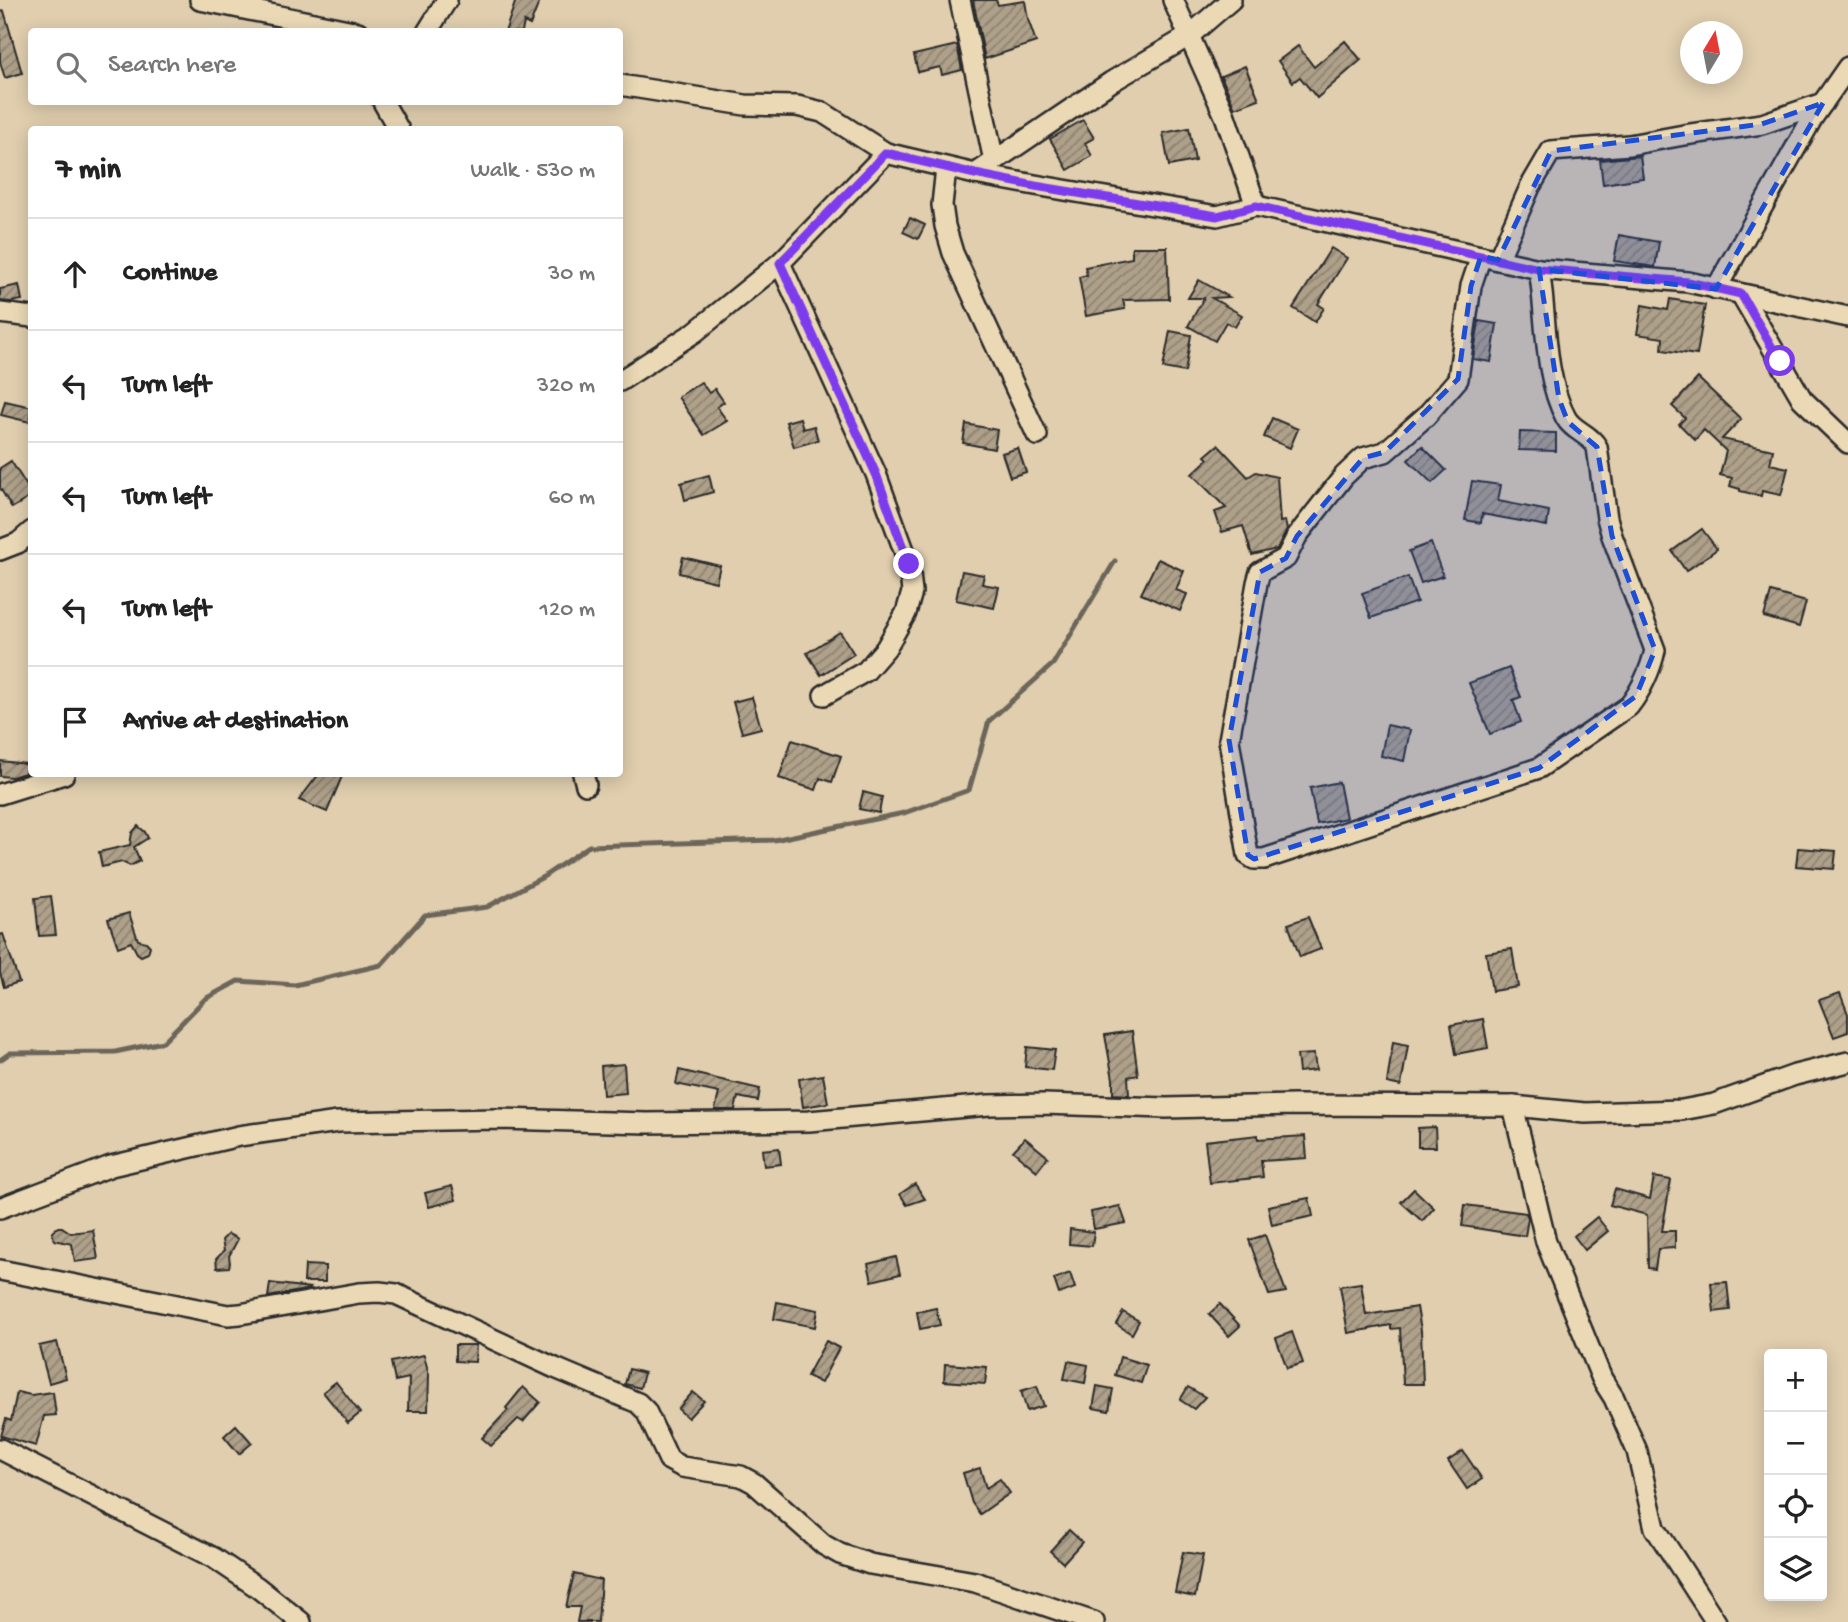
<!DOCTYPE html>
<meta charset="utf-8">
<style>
:root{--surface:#fff;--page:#f6f6f6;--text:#222;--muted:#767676;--line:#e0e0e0}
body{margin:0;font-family:"Gochi Hand",sans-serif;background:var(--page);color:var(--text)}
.controls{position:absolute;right:21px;bottom:21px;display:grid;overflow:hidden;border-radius:7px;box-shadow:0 4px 18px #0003}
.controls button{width:63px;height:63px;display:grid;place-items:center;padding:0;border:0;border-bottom:2px solid var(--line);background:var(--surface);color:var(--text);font:35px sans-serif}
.compass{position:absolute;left:1680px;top:21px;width:63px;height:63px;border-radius:50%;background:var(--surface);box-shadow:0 4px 18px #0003;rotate:10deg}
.stop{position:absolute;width:21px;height:21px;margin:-16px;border:5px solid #7c3aed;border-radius:50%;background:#fff}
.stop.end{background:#7c3aed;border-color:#fff;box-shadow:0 2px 7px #0008}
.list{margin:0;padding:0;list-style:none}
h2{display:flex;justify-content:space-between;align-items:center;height:91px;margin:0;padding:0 28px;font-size:30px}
h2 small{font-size:23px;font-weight:400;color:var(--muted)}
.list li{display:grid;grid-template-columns:46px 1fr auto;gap:21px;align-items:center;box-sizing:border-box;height:112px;padding:0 28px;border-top:2px solid var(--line)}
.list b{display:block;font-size:26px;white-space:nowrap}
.list em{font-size:23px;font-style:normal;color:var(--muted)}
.icon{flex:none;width:38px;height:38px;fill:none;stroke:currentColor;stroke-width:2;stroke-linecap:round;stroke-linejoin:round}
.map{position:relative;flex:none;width:1848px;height:1622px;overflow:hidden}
.search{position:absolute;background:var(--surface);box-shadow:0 4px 18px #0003;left:28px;top:28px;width:595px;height:77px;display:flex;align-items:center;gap:18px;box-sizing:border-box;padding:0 24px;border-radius:7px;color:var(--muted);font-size:26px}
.panel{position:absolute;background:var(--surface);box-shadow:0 4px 18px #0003;left:28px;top:126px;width:595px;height:651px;border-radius:7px}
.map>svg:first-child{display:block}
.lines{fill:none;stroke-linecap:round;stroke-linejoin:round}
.stream{stroke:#6c665a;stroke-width:5}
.building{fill:url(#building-hatch);stroke:#2b2b2b;stroke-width:2}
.minor-casing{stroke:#2b2b2b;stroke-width:24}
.minor{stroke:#ebd9b6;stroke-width:19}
.route{stroke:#7c3aed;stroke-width:9}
.marked{fill:#1d4ed8;fill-opacity:0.2;stroke:#1d4ed8;stroke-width:5;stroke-dasharray:14 9;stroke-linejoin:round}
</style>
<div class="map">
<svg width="1848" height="1622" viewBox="0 0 1848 1622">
<defs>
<pattern id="building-hatch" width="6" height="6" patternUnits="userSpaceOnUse" patternTransform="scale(1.75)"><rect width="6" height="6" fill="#aea089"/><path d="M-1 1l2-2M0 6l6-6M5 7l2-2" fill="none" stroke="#8e8370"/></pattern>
</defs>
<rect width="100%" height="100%" fill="#e0ceae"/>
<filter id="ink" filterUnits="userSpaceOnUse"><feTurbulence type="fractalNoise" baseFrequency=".0143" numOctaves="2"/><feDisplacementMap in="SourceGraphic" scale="14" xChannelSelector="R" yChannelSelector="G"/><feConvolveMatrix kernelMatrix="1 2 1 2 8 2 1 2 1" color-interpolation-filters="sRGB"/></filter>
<g filter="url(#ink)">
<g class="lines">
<path class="stream" d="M 0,1060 L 10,1053 L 115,1052 L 163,1042 L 205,999 L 238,981 L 295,985 L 381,965 L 425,915 L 487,907 L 543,877 L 589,846 L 774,840 L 904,813 L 969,790 L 989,721 L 1053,664 L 1115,561"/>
</g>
<g class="building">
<path d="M 516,0 L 540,0 L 530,25 L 524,22 L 522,32 L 505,32 Z"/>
<path d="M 973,0 L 996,0 L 998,5 L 1025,1 L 1028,19 L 1036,42 L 985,59 Z"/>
<path d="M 4,11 L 22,73 L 5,78 L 0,62 L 0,12 Z"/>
<path d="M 1345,41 L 1361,60 L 1317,98 L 1300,77 L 1293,82 L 1278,61 L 1298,46 L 1314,67 Z"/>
<path d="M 957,45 L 962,70 L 942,75 L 940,67 L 918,72 L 914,55 Z"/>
<path d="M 1245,66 L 1259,99 L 1235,108 L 1221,76 Z"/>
<path d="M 1083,120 L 1094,138 L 1085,143 L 1092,156 L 1068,170 L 1050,139 Z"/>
<path d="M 1189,128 L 1195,161 L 1169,166 L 1163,133 Z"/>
<path d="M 1640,156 L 1643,178 L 1603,184 L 1600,160 Z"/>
<path d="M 910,218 L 925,225 L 918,239 L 903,232 Z"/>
<path d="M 1619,235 L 1659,242 L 1655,267 L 1614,261 Z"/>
<path d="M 1132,247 L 1167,247 L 1169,299 L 1123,300 L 1125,309 L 1086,316 L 1079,277 L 1087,275 L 1085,267 L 1132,258 Z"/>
<path d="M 1331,248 L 1347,258 L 1318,304 L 1324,308 L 1315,322 L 1293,308 Z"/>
<path d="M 1199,280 L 1229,297 L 1212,298 L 1242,315 L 1235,327 L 1226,322 L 1215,341 L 1188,326 L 1204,298 L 1188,298 Z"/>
<path d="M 19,285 L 22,300 L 11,302 L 0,301 L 0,289 Z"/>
<path d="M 1670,299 L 1705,305 L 1697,355 L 1662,350 L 1663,338 L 1637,334 L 1642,305 L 1668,310 Z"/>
<path d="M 1479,321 L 1497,324 L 1491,362 L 1473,359 Z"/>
<path d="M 1170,331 L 1191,335 L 1185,372 L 1163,368 Z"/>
<path d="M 1698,378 L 1741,419 L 1722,439 L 1773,450 L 1770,464 L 1788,468 L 1781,495 L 1762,491 L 1761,496 L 1740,491 L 1740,489 L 1730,486 L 1732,478 L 1720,475 L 1726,451 L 1704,430 L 1695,440 L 1679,424 L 1685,418 L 1672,406 Z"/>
<path d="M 701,382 L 709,393 L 715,389 L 724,402 L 717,407 L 727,421 L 704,435 L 678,397 Z"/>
<path d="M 5,401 L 32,407 L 30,422 L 1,415 Z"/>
<path d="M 800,418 L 803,429 L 814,426 L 818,440 L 794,447 L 786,422 Z"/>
<path d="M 1272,418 L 1298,429 L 1290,448 L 1264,437 Z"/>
<path d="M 966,424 L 997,430 L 994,449 L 963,443 Z"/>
<path d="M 1520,432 L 1556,433 L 1556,451 L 1519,450 Z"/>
<path d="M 1218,445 L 1248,477 L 1256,472 L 1277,477 L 1280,522 L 1285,521 L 1287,530 L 1277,549 L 1252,555 L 1243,526 L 1222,532 L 1215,512 L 1226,508 L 1192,474 L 1208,459 L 1205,456 Z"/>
<path d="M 1422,446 L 1446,470 L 1432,483 L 1408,460 Z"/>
<path d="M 1018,448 L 1026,472 L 1010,477 L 1002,453 Z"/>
<path d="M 11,461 L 32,494 L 32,496 L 12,508 L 0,488 L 0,468 Z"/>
<path d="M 709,475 L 713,492 L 685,500 L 681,483 Z"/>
<path d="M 1472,481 L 1501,485 L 1498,501 L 1549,511 L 1547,526 L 1482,514 L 1481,523 L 1465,520 Z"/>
<path d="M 1702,529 L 1717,549 L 1686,571 L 1672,551 Z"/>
<path d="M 1431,543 L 1443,576 L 1421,583 L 1409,551 Z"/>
<path d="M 683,557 L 720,566 L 716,582 L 679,573 Z"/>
<path d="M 1158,559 L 1184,571 L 1176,590 L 1187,594 L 1180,611 L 1141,594 Z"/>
<path d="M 962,571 L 984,575 L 982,584 L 999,587 L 994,608 L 956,600 Z"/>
<path d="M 1408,577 L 1417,602 L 1371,618 L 1362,593 Z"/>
<path d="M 1771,592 L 1806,602 L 1799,627 L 1764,617 Z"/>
<path d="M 840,632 L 854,654 L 821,675 L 807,653 Z"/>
<path d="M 1509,668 L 1521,697 L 1513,700 L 1521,722 L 1490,734 L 1469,683 Z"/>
<path d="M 752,697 L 761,728 L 742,733 L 733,702 Z"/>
<path d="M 1387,725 L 1410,730 L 1404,761 L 1381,756 Z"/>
<path d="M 792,740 L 841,756 L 832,782 L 820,778 L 816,790 L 779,778 Z"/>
<path d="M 0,761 L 26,764 L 25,773 L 12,777 L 0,776 Z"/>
<path d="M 319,774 L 343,774 L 327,812 L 299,800 Z"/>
<path d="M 1339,782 L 1346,818 L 1317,824 L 1310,788 Z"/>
<path d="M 863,792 L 882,797 L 879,813 L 859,809 Z"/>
<path d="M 138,826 L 145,832 L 148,838 L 134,847 L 140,861 L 130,866 L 122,862 L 102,867 L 99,852 L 130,845 L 132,833 Z"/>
<path d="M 1798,848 L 1836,851 L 1834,869 L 1796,866 Z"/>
<path d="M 51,896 L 56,935 L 39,936 L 35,898 Z"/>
<path d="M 129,913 L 138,940 L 146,942 L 150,946 L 148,953 L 141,956 L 137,953 L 131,942 L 118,947 L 108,919 Z"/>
<path d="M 1308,917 L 1321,949 L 1300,957 L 1288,924 Z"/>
<path d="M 3,934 L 19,982 L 4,987 L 0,973 L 0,935 Z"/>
<path d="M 1512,949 L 1518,987 L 1492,991 L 1486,953 Z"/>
<path d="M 1840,993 L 1848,1014 L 1848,1032 L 1834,1037 L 1819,1000 Z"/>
<path d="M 1483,1019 L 1488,1048 L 1456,1054 L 1451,1025 Z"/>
<path d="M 1132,1031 L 1138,1075 L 1128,1077 L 1129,1095 L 1113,1094 L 1113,1079 L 1105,1035 Z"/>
<path d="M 1393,1042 L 1408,1045 L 1401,1086 L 1387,1083 Z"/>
<path d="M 1027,1047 L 1055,1050 L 1052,1070 L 1025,1067 Z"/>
<path d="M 1314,1054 L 1316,1070 L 1299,1072 L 1297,1055 Z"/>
<path d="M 624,1064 L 626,1093 L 603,1095 L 601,1066 Z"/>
<path d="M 679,1070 L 760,1089 L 758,1101 L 738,1097 L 735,1110 L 715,1110 L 719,1093 L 676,1084 Z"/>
<path d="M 823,1075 L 828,1103 L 803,1107 L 799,1079 Z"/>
<path d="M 1435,1127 L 1436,1147 L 1418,1147 L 1418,1128 Z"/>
<path d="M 1258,1135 L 1258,1139 L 1305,1136 L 1307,1158 L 1261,1161 L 1263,1177 L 1210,1183 L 1205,1141 Z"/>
<path d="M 1025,1138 L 1048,1157 L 1037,1171 L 1013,1151 Z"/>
<path d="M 779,1148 L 781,1164 L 764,1166 L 762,1150 Z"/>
<path d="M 1654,1177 L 1671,1180 L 1662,1231 L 1675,1231 L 1675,1248 L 1658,1249 L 1655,1269 L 1648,1268 L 1647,1215 L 1610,1205 L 1615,1189 L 1650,1199 Z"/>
<path d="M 915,1184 L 925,1199 L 907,1205 L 900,1194 Z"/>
<path d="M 452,1186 L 456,1200 L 429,1207 L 425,1193 Z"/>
<path d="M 1414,1189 L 1434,1208 L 1422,1221 L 1401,1202 Z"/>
<path d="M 1309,1198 L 1313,1216 L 1272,1225 L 1268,1206 Z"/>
<path d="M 1465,1205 L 1526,1213 L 1528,1218 L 1525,1236 L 1462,1226 Z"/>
<path d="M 1120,1206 L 1126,1223 L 1094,1229 L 1091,1212 Z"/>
<path d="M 1597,1217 L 1608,1231 L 1585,1250 L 1574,1236 Z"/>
<path d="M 58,1227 L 62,1227 L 71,1233 L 93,1230 L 98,1259 L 75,1262 L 72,1244 L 54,1240 L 52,1232 Z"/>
<path d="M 1070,1229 L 1094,1232 L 1092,1246 L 1069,1244 Z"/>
<path d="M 228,1234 L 238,1239 L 229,1256 L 230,1263 L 229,1267 L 217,1268 L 216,1259 L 224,1251 L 222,1240 Z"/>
<path d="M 1265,1235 L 1286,1292 L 1269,1295 L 1249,1240 Z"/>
<path d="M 896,1257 L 900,1274 L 872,1281 L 868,1264 Z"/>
<path d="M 305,1265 L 325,1266 L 325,1282 L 304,1282 Z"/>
<path d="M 1070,1273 L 1075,1288 L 1059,1294 L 1054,1279 Z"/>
<path d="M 1727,1282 L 1730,1310 L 1714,1312 L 1711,1283 Z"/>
<path d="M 270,1283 L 310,1288 L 310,1289 L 268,1297 Z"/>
<path d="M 1361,1283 L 1366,1315 L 1417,1307 L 1421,1330 L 1423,1384 L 1403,1384 L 1400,1328 L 1391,1329 L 1391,1325 L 1348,1333 L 1340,1286 Z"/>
<path d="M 777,1302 L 818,1310 L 815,1327 L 774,1319 Z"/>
<path d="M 1220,1304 L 1240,1326 L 1229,1336 L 1209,1314 Z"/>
<path d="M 936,1308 L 940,1325 L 920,1329 L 917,1312 Z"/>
<path d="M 1123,1312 L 1139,1321 L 1132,1334 L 1116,1324 Z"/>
<path d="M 1292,1332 L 1303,1363 L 1287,1368 L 1276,1338 Z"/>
<path d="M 826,1341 L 839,1348 L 821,1383 L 807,1376 Z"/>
<path d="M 57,1342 L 66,1378 L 49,1383 L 39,1346 Z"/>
<path d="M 455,1345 L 476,1345 L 475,1362 L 455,1361 Z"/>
<path d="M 424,1355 L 429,1375 L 428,1411 L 408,1411 L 409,1378 L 395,1381 L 391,1362 Z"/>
<path d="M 1120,1357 L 1147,1365 L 1141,1383 L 1115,1375 Z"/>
<path d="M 1068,1361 L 1088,1365 L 1085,1383 L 1064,1379 Z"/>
<path d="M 945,1364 L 987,1367 L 985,1384 L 944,1381 Z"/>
<path d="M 629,1369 L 644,1373 L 640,1388 L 625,1384 Z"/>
<path d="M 336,1382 L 360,1413 L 348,1423 L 323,1392 Z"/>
<path d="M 1037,1386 L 1044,1406 L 1027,1411 L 1021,1391 Z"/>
<path d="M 1097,1386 L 1113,1389 L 1109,1411 L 1093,1408 Z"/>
<path d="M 523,1387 L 540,1402 L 523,1422 L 518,1419 L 491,1446 L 482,1438 L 508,1410 L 506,1408 Z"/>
<path d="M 1188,1387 L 1205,1397 L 1194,1409 L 1180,1400 Z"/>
<path d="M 17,1392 L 31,1395 L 53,1392 L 56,1415 L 44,1416 L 36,1446 L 1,1436 L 6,1419 L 11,1421 Z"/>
<path d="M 693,1392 L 704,1401 L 688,1418 L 678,1409 Z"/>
<path d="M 236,1425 L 252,1443 L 239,1454 L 224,1436 Z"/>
<path d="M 1463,1451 L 1482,1479 L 1467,1489 L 1448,1461 Z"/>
<path d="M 980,1468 L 986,1488 L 1000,1479 L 1010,1493 L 980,1514 L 972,1503 L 963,1473 Z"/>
<path d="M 1069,1530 L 1082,1542 L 1063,1563 L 1050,1551 Z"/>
<path d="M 1183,1552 L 1203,1555 L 1195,1597 L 1175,1593 Z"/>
<path d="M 574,1574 L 601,1580 L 598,1622 L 577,1622 L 580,1607 L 566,1607 Z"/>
</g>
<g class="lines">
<defs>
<g id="minor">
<path d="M 200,0 L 358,32"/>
<path d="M 960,0 L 994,161"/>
<path d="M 1173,0 L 1225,116 L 1256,206"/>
<path d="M 427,32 L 447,0"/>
<path d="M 620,85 L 745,105 L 797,106 L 822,112 L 886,153"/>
<path d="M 383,102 L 399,130"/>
<path d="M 946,168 L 942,205 L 945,226 L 953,253 L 1037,435"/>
<path d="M 975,174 L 1111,82 L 1189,36 L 1231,0"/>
<path d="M 1481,256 L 1471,286 L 1458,379 L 1426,416 L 1385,452 L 1363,458 L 1344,476 L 1297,536 L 1286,558 L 1260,572 L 1257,583 L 1229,740 L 1248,855 L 1254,859 L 1264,859 L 1539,768 L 1629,706 C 1641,691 1651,669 1655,650 L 1612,536 L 1607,518 L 1597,447 C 1590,434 1573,431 1566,418 C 1543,375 1547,316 1539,269"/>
<path d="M 1498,260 L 1530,187 L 1551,151 L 1629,145 L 1684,135 L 1762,124 L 1823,103"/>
<path d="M 780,263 L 876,474 L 909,564 L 912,592 L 906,613 L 886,648 L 866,671 L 824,695"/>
<path d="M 1716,289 L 1813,117 L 1848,67"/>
<path d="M 1741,294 L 1802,399 L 1848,443"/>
<path d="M 0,313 L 32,317"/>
<path d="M 620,381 L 695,332 L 780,263 L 886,153 L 975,174 L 1035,185 L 1217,216 L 1256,206 L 1539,269 L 1688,282 L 1848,317"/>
<path d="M 0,550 L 18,543 L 32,531"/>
<path d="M 583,774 L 586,785"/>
<path d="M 0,794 L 64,774"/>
<path d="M 1513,1106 L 1546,1242 L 1602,1379 L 1614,1398 L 1637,1451 L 1655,1528 L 1716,1622"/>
<path d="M 0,1208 L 111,1166 L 239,1136 L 338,1122 L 497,1119 L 647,1123 L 809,1121 L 989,1105 L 1044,1104 L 1166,1108 L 1294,1105 L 1513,1106 L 1585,1113 L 1682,1110 L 1714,1104 L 1795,1075 L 1848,1062"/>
<path d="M 0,1270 L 228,1315 L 240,1314 L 359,1293 L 379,1292 L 396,1294 L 555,1368 L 638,1403 L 646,1411 L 669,1460 L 682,1467 L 741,1476 L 754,1483 L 824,1545 L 840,1554 L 870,1564 L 975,1582 L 1094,1622"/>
<path d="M 0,1449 L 214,1558 L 257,1587 L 301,1622"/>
</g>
</defs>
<use href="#minor" class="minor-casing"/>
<use href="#minor" class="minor"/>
</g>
</g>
<g class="lines" filter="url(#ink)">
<path class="route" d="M 909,564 L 876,474 L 780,263 L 886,153 L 975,174 L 1035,186 L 1217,216 L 1256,206 L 1539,269 L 1688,282 L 1741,294 L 1780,361"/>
</g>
<path class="marked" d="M 1823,103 L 1716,289 L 1539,269 L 1559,399 L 1568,422 L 1597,447 L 1612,536 L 1655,650 L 1636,696 L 1539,768 L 1254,859 L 1248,855 L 1229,740 L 1260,572 L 1286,558 L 1297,536 L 1363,458 L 1385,452 L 1458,379 L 1471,286 L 1481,256 L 1498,260 L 1551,151 L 1762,124 Z"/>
</svg>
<div class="controls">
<button>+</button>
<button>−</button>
<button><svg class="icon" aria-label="locate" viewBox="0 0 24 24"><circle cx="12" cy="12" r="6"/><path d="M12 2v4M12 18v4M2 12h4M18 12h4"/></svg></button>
<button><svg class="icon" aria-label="layers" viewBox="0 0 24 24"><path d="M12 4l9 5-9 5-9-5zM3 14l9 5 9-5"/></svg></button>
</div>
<svg class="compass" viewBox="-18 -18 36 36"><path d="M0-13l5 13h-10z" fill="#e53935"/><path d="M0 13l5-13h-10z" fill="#767676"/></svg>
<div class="stop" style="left:1780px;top:361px"></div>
<div class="stop end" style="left:909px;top:564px"></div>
<div class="search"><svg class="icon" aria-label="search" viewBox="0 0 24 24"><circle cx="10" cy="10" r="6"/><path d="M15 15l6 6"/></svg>Search here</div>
<section class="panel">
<h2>7 min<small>Walk · 530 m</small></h2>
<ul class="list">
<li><svg class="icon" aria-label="ahead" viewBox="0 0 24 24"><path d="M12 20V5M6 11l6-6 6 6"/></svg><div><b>Continue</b></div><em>30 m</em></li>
<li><svg class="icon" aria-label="left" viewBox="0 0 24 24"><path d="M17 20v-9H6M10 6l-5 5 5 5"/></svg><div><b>Turn left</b></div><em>320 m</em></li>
<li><svg class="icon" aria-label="left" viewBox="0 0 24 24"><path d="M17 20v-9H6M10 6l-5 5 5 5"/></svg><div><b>Turn left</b></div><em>60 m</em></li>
<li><svg class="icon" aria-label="left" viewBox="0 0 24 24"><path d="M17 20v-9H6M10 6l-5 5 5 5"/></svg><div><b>Turn left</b></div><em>120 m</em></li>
<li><svg class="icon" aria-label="arrive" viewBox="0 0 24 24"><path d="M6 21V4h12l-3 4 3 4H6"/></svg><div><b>Arrive at destination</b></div></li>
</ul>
</section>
</div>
